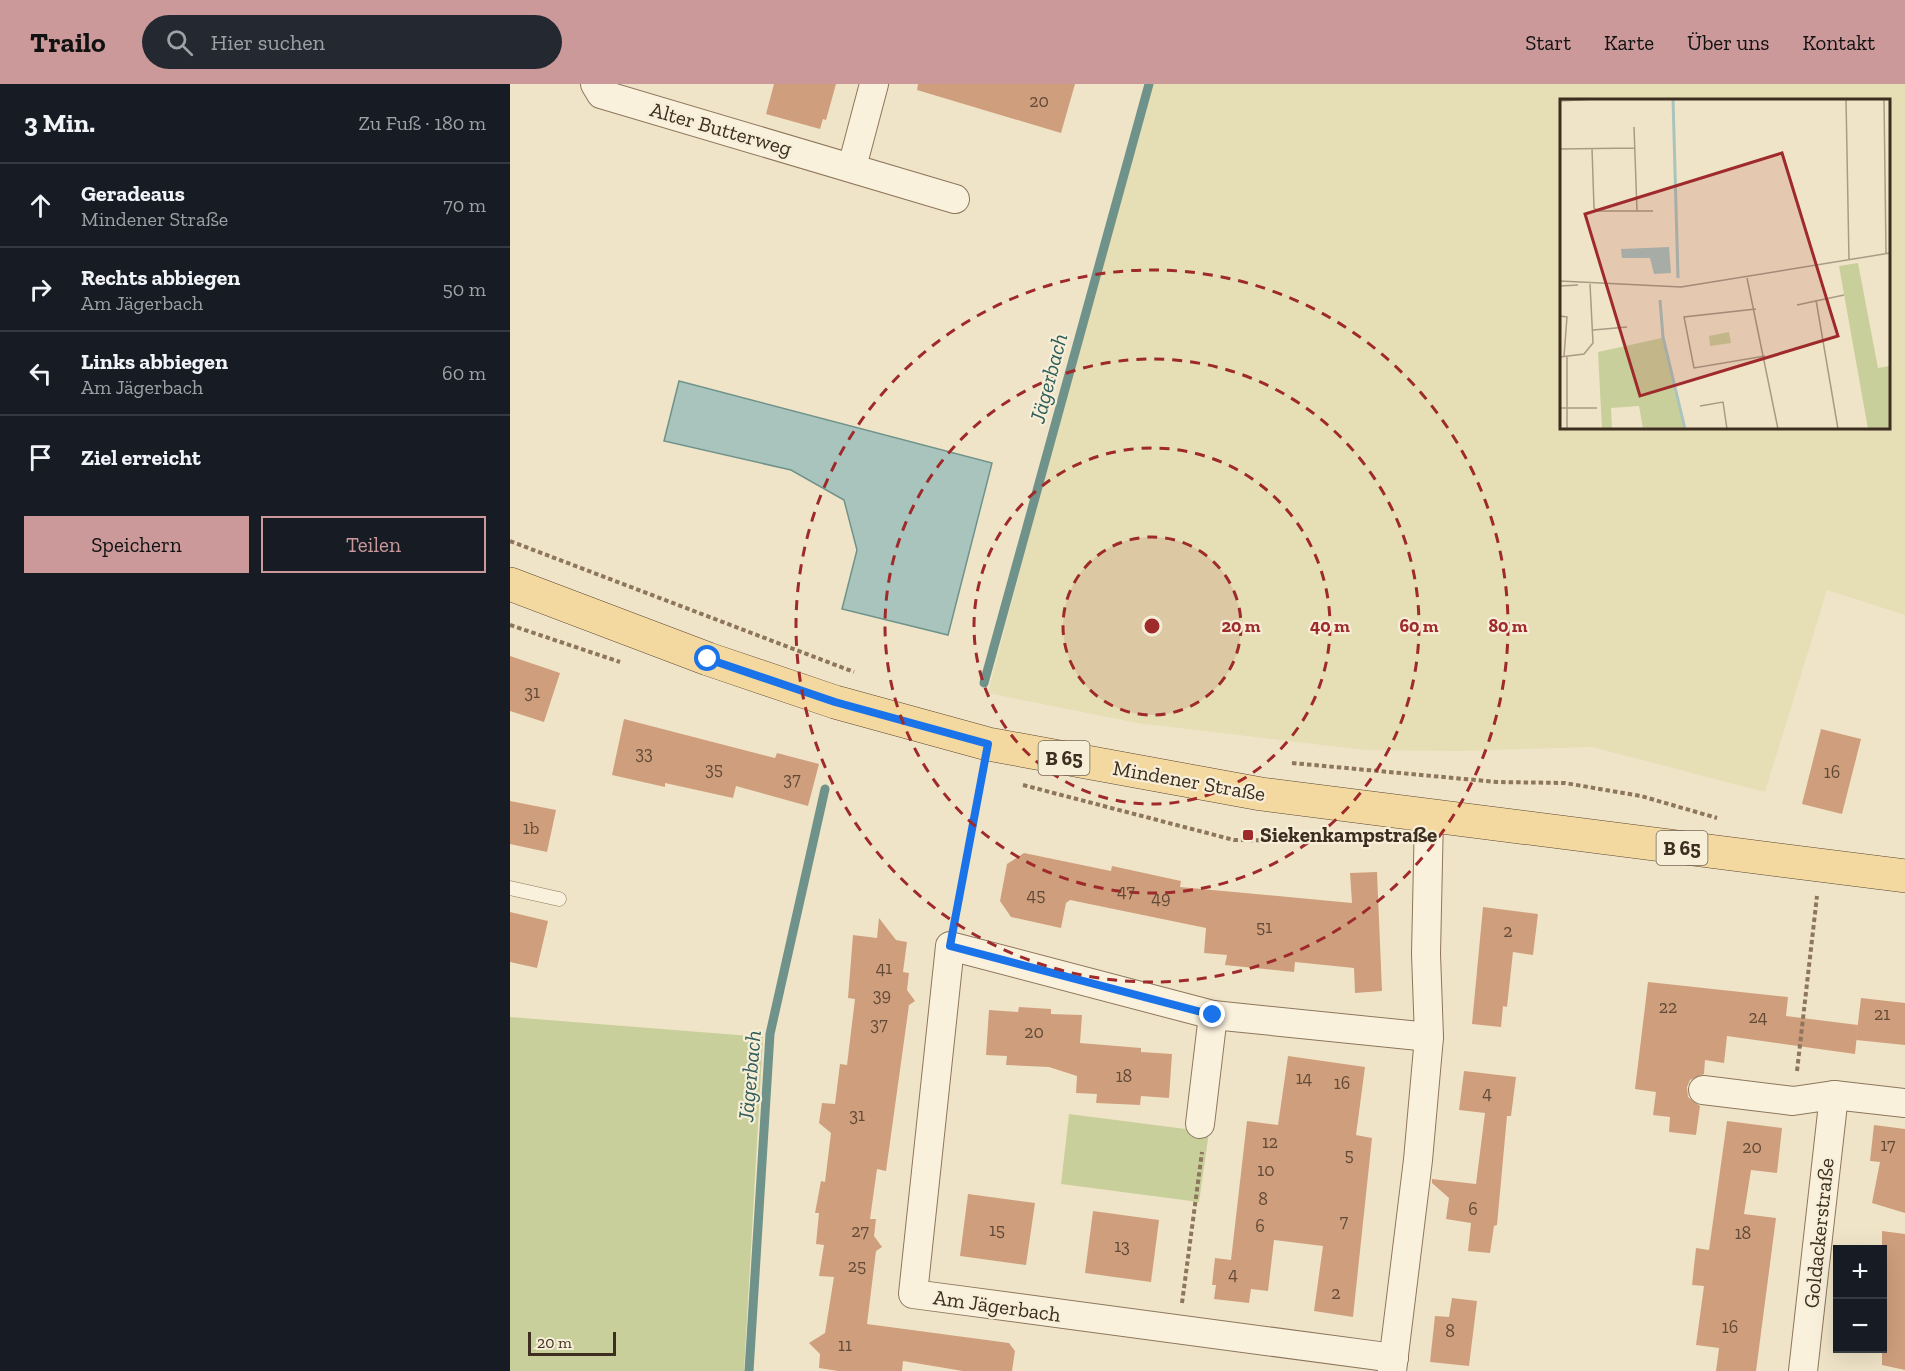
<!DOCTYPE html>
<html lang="de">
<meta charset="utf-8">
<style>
:root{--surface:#171b24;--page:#242831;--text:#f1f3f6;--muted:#9ea1a6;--line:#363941;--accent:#cc999b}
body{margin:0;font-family:"Zilla Slab",serif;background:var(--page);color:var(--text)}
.controls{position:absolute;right:18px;bottom:18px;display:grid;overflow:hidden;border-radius:0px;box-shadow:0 6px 24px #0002}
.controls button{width:54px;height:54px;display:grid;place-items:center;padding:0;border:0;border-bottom:2px solid var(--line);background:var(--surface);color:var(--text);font:30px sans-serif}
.scale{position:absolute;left:18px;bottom:15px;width:88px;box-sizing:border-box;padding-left:6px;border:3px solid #3d2e20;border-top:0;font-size:16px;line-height:21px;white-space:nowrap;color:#3d2e20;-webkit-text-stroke:4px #f7eed8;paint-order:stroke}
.stop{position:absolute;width:18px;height:18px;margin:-14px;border:4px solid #1a73e8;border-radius:50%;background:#fff}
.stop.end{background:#1a73e8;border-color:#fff;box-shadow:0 2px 6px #0008}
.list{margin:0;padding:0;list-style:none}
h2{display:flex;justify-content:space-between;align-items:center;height:78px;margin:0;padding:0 24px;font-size:26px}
h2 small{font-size:20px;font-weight:400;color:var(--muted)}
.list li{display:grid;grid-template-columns:39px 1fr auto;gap:18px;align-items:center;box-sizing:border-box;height:84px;padding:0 24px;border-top:2px solid var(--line)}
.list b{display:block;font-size:22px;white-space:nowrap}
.list p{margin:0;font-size:20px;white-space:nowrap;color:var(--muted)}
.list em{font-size:20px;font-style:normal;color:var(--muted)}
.actions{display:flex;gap:12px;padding:18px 24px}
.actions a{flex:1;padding:14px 0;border:2px solid var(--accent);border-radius:0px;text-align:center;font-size:21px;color:var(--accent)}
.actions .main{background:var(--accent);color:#111}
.icon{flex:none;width:33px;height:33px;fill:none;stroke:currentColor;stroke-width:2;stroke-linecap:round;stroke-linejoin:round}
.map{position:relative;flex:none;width:1395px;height:1287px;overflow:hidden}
header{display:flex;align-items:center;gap:36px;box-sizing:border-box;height:84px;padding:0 30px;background:var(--accent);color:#111}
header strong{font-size:28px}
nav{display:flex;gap:33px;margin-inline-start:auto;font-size:21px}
.search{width:420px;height:54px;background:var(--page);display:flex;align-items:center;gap:15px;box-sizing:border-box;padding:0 21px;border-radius:33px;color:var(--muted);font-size:22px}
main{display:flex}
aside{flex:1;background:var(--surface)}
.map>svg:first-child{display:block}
.farmland{fill:#e6deb5;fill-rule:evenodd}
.green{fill:#c9cf9b}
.water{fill:#a9c4bc;stroke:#6f938a;stroke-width:1.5}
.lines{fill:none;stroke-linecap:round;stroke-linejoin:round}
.stream{stroke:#6f938a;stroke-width:9}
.building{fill:#cf9f7d}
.service-casing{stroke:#8d765c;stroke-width:15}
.minor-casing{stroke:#8d765c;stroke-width:30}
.primary-casing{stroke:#5b4430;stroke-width:34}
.path{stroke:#8d765c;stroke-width:4;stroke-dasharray:4.5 3;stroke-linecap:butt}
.service{stroke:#faf1dc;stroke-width:14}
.minor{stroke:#faf1dc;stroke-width:28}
.primary{stroke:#f3d9a0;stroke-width:33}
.route{stroke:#1a73e8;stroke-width:8}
.ring{fill:none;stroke:#9e2a2b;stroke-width:3;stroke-dasharray:10 8}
.poi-dot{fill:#9e2a2b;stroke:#f7eed8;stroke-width:2}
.labels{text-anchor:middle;stroke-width:4.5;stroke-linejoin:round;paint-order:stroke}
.number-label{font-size:18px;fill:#624a37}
.shield{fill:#f7eed8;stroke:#756857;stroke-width:1.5}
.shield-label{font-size:20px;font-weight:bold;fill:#3d2e20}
.street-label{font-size:21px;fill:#3d2e20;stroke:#f7eed8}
.poi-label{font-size:21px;font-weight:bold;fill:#3d2e20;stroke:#f7eed8;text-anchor:start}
.water-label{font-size:22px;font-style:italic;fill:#2f5d5a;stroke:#f7eed8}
.inset-river{fill:none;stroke:#a9c4bc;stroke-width:3}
.inset-road{fill:none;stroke:#a89b85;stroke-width:1.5}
.view{fill:#9e2a2b;fill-opacity:0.15;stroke:#9e2a2b;stroke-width:3}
.inset-edge{fill:none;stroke:#3d2e20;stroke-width:3}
.centre{fill:#9e2a2b;stroke:#f7eed8;stroke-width:3}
.ring-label{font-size:18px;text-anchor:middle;font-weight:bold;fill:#9e2a2b;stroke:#f7eed8;stroke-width:4.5;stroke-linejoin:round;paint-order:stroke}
</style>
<header>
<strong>Trailo</strong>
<div class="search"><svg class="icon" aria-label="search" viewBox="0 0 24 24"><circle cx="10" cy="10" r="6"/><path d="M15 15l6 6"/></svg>Hier suchen</div>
<nav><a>Start</a><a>Karte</a><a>Über uns</a><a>Kontakt</a></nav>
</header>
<main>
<aside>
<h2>3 Min.<small>Zu Fuß · 180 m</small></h2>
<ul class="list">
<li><svg class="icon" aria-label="ahead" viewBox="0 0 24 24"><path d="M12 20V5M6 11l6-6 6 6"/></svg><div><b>Geradeaus</b><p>Mindener Straße</p></div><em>70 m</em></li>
<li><svg class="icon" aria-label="right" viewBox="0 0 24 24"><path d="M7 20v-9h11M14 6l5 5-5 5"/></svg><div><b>Rechts abbiegen</b><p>Am Jägerbach</p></div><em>50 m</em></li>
<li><svg class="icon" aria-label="left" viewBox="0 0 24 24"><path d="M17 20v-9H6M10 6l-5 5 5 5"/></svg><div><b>Links abbiegen</b><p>Am Jägerbach</p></div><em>60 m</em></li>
<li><svg class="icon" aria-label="arrive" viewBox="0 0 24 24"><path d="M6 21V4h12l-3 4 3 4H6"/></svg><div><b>Ziel erreicht</b></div></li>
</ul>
<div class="actions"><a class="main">Speichern</a><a>Teilen</a></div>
</aside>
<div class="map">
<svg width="1395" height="1287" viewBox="0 0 1395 1287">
<rect width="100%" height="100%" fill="#f0e4c8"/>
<path class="farmland" d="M 637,0 L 1395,0 L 1395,531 L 1317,506 L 1255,708 L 1082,663 L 949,667 L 854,666 L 627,639 L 478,609 ZM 1052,16 L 1378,16 L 1378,344 L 1052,344 Z"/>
<g class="green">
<path d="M 0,933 L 253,953 L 234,1287 L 0,1287 Z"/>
<path d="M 559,1030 L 699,1048 L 689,1118 L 551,1100 Z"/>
</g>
<path class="water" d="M 169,297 L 482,379 L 438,551 L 332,525 L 347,466 L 334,416 L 281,386 L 154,357 Z"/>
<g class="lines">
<g class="stream">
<path d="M 474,599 L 639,0"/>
<path d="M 239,1287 L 260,950 L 315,705"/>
</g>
</g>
<g class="building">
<path d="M 264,0 L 326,0 L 316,36 L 313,35 L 310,45 L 256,30 Z"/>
<path d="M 408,0 L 565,0 L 551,49 L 407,6 Z"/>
<path d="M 0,572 L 50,589 L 34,638 L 0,627 Z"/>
<path d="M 114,635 L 265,674 L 267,669 L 309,680 L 298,722 L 226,702 L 223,714 L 155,699 L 155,703 L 102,691 Z"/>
<path d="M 1311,645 L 1351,655 L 1332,730 L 1292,720 Z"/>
<path d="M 0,717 L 46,726 L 37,768 L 0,760 Z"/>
<path d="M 514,769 L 601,787 L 602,782 L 671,797 L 670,803 L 842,819 L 840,789 L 867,788 L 872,907 L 845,909 L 844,884 L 785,878 L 784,888 L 715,881 L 717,871 L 694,869 L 696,844 L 560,816 L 556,819 L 551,844 L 501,833 L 490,817 L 497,780 Z"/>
<path d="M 973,823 L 1028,830 L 1023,871 L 1003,868 L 997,923 L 993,922 L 991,943 L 962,940 Z"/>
<path d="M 0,828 L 38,837 L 27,884 L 0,878 Z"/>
<path d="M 369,834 L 386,856 L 397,858 L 393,888 L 399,889 L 397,906 L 405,917 L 399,921 L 376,1087 L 367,1085 L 360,1135 L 366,1135 L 364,1152 L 372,1163 L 366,1167 L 357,1240 L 499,1259 L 505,1267 L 502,1287 L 453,1287 L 393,1277 L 392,1287 L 328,1287 L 309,1284 L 310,1270 L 299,1259 L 315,1249 L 324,1193 L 309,1192 L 314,1161 L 306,1160 L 309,1129 L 305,1129 L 311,1097 L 315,1098 L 321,1049 L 309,1039 L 312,1019 L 325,1020 L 330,980 L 337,981 L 345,915 L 338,914 L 343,851 L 367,854 Z"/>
<path d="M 1138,898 L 1278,913 L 1276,932 L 1348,941 L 1345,970 L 1217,952 L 1214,979 L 1195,976 L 1194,990 L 1180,996 L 1177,1003 L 1178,1013 L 1190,1022 L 1186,1051 L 1159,1048 L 1160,1033 L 1143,1031 L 1146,1008 L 1125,1005 Z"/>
<path d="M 1351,914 L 1395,919 L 1395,961 L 1346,956 Z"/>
<path d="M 509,923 L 541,925 L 541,930 L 572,931 L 570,959 L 631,964 L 631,968 L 662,970 L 659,1014 L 631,1012 L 630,1021 L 586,1019 L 587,1010 L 566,1009 L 567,992 L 539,983 L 496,981 L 497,972 L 476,971 L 479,926 L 508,928 Z"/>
<path d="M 778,972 L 855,983 L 846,1051 L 862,1054 L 843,1233 L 804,1227 L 813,1162 L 764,1156 L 758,1207 L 741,1205 L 739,1219 L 704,1215 L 706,1201 L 702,1201 L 705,1174 L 721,1176 L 737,1037 L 768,1041 Z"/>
<path d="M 954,987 L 1006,993 L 1001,1032 L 997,1032 L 987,1141 L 984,1142 L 980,1169 L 958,1167 L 961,1139 L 936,1135 L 939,1114 L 922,1099 L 922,1095 L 966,1100 L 975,1029 L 949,1026 Z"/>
<path d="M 1217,1037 L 1272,1044 L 1267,1089 L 1241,1086 L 1234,1130 L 1266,1134 L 1246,1287 L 1206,1287 L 1209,1264 L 1186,1261 L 1194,1202 L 1182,1201 L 1186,1164 L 1199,1166 Z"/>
<path d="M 1364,1041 L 1395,1045 L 1395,1129 L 1362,1119 L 1370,1078 L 1360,1077 Z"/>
<path d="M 458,1110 L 525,1119 L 516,1181 L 450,1172 Z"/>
<path d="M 583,1127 L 649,1136 L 641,1198 L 575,1189 Z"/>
<path d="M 1372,1147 L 1395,1150 L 1395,1286 L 1372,1281 Z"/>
<path d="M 942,1214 L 967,1217 L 959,1282 L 920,1278 L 925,1232 L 939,1233 Z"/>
</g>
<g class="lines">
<defs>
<path id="service" d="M 0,804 L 49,815"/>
<g id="minor">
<path d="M 85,0 L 91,10 L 445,115"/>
<path d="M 342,83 L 364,0"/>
<path d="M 1193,1006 L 1283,1017 L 1324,1011 L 1395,1019"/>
<path d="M 690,1040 L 703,931"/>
<path d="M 884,1274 L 403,1210 L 440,862 L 703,931 L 919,953"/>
<path d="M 882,1287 L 908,1076 L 919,953 L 916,870 L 919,732"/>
<path d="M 1293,1287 L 1324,1011"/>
</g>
<path id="primary" d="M 0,500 L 198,575 L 325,618 L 478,660 L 751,710 L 1395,792"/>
</defs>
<use href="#service" class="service-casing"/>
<use href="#minor" class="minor-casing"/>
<use href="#primary" class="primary-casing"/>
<g class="path">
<path d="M 0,457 L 344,588"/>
<path d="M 0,541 L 110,578"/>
<path d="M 782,679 L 987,698 L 1055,699 L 1131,712 L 1207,734"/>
<path d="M 513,701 L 724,756 L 853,757"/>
<path d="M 446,833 L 472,690"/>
<path d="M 1287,987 L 1307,812"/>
<path d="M 672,1219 L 692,1068"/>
</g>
<use href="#service" class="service"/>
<use href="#minor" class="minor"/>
<use href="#primary" class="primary"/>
</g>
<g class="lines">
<path class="route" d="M 198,575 L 325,618 L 478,660 L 440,862 L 703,931"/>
</g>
<circle cx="642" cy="542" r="89" fill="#9e2a2b" fill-opacity=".12"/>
<g class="ring">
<circle cx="642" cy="542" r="89"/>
<circle cx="642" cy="542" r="178"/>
<circle cx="642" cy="542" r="267"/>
<circle cx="642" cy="542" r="356"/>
</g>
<rect class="poi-dot" x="732" y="745" width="12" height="12" rx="3"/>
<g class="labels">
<g class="number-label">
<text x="529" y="23">20</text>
<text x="22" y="614">31</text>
<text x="134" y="675">33</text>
<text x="204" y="691">35</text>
<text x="1322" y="694">16</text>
<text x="282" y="701">37</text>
<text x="21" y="750">1b</text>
<text x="616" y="813">47</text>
<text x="526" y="817">45</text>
<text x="651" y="820">49</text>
<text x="754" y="849">51</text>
<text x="998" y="853">2</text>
<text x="374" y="890">41</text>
<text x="372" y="917">39</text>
<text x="1158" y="929">22</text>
<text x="1372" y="936">21</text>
<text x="1248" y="939">24</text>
<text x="369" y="946">37</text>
<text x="524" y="954">20</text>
<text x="614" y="998">18</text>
<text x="794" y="1000">14</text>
<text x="832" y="1005">16</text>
<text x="977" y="1015">4</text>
<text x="347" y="1037">31</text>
<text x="760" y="1064">12</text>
<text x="1378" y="1067">17</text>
<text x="1242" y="1069">20</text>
<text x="839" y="1077">5</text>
<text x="756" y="1092">10</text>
<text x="753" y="1121">8</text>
<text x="963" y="1131">6</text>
<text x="834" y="1143">7</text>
<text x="750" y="1148">6</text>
<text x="487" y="1152">15</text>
<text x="350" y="1153">27</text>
<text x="1233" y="1155">18</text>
<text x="612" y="1168">13</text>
<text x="347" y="1188">25</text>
<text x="723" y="1196">4</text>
<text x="826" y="1215">2</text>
<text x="1220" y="1249">16</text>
<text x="940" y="1253">8</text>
<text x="335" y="1267">11</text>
</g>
<g class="shield">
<rect x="528.5" y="657" width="51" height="34" rx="4.5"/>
<rect x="1146.5" y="747" width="51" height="34" rx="4.5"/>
</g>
<g class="shield-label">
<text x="554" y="681">B 65</text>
<text x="1172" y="771">B 65</text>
</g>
<g class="street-label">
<text transform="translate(211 45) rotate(16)" y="7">Alter Butterweg</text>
<text transform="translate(679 697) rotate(10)" y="7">Mindener Straße</text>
<text transform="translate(1309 1149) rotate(-84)" y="7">Goldackerstraße</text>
<text transform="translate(487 1222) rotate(8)" y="7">Am Jägerbach</text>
</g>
<g class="poi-label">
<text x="750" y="758">Siekenkampstraße</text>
</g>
<g class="water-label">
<text transform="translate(538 294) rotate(-75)" y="8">Jägerbach</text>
<text transform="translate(239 992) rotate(-85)" y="8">Jägerbach</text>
</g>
</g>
<g transform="translate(1050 15)">
<rect width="330" height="330" fill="#f0e4c8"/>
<path d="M 298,164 L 318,269 L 330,267 L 330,330 L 308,330 L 279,167 ZM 169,233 L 171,244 L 150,247 L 149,237 ZM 102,239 L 124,330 L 83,330 L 79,307 L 51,309 L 52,330 L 42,330 L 38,253 Z" fill="#c9cf9b"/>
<path d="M 109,148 L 111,174 L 94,175 L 90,159 L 62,159 L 61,150 Z" fill="#a9c4bc"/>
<path class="inset-river" d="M 113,0 L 118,179M 100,201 L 103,238 L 125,330"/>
<path class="inset-road" d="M 286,0 L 289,161M 324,0 L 326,155M 0,2 L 36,0M 74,28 L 77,112M 32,49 L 34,109 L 38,112 L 93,112M 0,50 L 75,49M 187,179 L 218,330M 0,182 L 121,188 L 330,154M 0,187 L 18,186M 256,201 L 278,330M 237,206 L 284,196M 196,210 L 124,218 L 134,269 L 205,257M 0,217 L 7,218 L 4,257M 33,231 L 67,228M 7,257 L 7,330M 0,258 L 24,255 L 33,244 L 30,185M 140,307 L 163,303 L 167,330M 0,309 L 37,309"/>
<path class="view" d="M 222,54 L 278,237 L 80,297 L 25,115 Z"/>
<rect width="330" height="330" class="inset-edge"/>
</g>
<circle cx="642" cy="542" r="9" class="centre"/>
<g class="ring-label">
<text x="731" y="548">20 m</text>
<text x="820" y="548">40 m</text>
<text x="909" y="548">60 m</text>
<text x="998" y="548">80 m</text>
</g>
</svg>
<div class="controls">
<button>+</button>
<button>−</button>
</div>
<div class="scale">20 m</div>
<div class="stop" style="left:198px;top:575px"></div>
<div class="stop end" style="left:703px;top:931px"></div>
</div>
</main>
